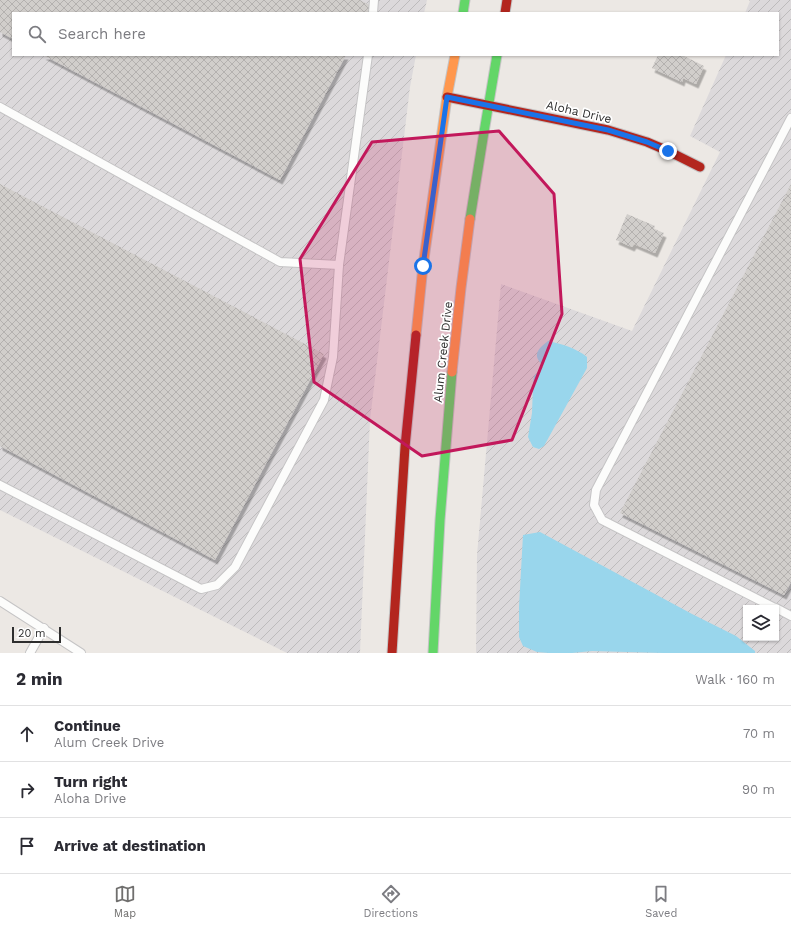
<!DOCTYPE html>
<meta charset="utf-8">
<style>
:root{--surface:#fff;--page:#f2f2f3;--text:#2b2b33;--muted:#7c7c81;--line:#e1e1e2;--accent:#706f6e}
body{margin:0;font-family:"Work Sans",sans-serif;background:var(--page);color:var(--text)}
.controls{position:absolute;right:12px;bottom:12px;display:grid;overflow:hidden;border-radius:0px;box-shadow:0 1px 3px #0004}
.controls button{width:36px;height:36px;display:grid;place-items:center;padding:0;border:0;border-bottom:1px solid var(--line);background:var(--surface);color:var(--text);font:20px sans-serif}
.scale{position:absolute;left:12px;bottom:10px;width:49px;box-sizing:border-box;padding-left:4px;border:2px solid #2e2e2e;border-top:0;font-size:11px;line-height:14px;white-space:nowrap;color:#2e2e2e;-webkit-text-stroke:3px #fff;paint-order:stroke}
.stop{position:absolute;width:12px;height:12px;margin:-9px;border:3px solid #1a73e8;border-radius:50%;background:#fff}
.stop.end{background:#1a73e8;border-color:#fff;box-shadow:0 1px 4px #0008}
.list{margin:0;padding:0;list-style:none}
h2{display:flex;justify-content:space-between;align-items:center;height:52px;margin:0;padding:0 16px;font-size:17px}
h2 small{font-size:13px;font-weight:400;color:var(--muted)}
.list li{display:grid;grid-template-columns:26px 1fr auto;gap:12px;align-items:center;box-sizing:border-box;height:56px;padding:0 16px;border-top:1px solid var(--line)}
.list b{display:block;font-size:15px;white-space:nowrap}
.list p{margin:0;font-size:13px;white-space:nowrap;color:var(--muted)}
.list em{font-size:13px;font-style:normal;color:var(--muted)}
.icon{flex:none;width:22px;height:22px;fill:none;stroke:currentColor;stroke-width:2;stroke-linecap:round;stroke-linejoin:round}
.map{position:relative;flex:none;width:791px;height:653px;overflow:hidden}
.search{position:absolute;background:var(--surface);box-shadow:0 1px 3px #0004;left:12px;right:12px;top:12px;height:44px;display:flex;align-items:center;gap:10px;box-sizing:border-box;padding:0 14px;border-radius:0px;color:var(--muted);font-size:15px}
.sheet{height:220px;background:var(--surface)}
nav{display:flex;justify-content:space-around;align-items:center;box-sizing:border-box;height:56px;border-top:1px solid var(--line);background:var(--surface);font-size:11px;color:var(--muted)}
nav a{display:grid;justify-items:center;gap:2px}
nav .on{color:var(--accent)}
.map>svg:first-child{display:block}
.industrial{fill:url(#industrial-furrows);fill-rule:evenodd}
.water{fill:#99d6ec}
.building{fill:url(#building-cross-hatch);filter:url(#shadow)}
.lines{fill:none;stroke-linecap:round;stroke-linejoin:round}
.lane-casing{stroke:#c5c4c5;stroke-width:10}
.fast-casing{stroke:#c5c4c5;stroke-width:11}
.slow-casing{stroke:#c5c4c5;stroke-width:11}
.jam-casing{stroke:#c5c4c5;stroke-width:11}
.lane{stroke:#fcfcfb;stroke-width:8}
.fast{stroke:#63d668;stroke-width:9}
.slow{stroke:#ff974d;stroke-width:9}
.jam{stroke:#b3261e;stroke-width:9}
.route{stroke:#1a73e8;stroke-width:5}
.marked{fill:#c2185b;fill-opacity:0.2;stroke:#c2185b;stroke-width:3;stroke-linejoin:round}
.labels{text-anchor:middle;stroke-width:3.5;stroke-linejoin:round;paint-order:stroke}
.street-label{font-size:12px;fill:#2e2e2e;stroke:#fff}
</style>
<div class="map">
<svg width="791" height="653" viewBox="0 0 791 653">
<defs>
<pattern id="industrial-furrows" width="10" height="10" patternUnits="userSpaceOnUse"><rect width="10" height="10" fill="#dcd9db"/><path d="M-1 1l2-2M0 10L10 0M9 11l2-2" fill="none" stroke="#bdbbbc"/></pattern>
<pattern id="building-cross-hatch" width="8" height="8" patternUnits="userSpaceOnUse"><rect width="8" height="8" fill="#d1cecb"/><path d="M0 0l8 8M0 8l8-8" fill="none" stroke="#b4b1af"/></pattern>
<filter id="shadow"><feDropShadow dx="2.5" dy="4.5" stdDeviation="0" flood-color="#0004"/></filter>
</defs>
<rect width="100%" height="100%" fill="#ece8e4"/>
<g class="industrial">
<path d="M 0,0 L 427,0 L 424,13 L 13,13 L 13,55 L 416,55 L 410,87 L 370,420 L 360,653 L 287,653 L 0,510 Z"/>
<path d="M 749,0 L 791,0 L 791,653 L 476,653 L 477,555 L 501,284 L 632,331 L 720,152 L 690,136 L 726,55 L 778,55 L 778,13 L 745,13 L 750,1 ZM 746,608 L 776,608 L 776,638 L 746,638 Z"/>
</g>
<g class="water">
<path d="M 548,341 C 562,344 576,348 587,357 L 587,368 L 544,446 L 539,449 L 533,447 L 528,437 L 532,413 L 533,385 L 534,376 L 543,367 C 542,364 540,363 539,361 C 533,352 542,346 548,341 Z"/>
<path d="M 540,532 L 692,614 L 736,636 L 755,651 L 755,653 L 663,653 L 592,651 L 572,653 L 549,653 L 537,652 L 523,646 L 519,637 L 519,607 L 523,535 Z"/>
</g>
<g class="building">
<path d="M 0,0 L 360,0 L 371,6 L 368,13 L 13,13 L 13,39 L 0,32 Z"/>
<path d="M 43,55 L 346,55 L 280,180 Z"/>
<path d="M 658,55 L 682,55 L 704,66 L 696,84 L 683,78 L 682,82 L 652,68 Z"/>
<path d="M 0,184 L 324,354 L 215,560 L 0,446 Z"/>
<path d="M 791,184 L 791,582 L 784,595 L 620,513 Z"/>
<path d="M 627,214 L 655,226 L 654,229 L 664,233 L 655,253 L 634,244 L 632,247 L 616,240 Z"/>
</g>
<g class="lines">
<defs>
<g id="lane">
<path d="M 373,13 L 374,0"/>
<path d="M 0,107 L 280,262 L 339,265"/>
<path d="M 0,485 L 201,589 L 217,585 L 235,567 L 324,400 L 333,357 L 339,265 L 368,55"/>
<path d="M 0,601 L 81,653"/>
<path d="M 775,608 L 602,520 L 594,505 L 596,490 L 791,118"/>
<path d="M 776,608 L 791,616"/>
<path d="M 30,653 L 44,628"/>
</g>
<g id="fast">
<path d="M 463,13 L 465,0"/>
<path d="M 470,219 L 484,132 L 497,55"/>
<path d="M 433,653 L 440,520 L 452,372"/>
</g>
<g id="slow">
<path d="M 416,335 L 423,266 L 447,97 L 455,55"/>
<path d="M 452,372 L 461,288 L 470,219"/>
</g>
<g id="jam">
<path d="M 505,13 L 507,0"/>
<path d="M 447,97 L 608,130 L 647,142 L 668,151 L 700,167"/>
<path d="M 392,653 L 405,447 L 416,335"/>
</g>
</defs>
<use href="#lane" class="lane-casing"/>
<use href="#fast" class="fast-casing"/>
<use href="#slow" class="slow-casing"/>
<use href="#jam" class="jam-casing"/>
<use href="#lane" class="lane"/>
<use href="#fast" class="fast"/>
<use href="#slow" class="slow"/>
<use href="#jam" class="jam"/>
</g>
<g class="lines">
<path class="route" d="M 423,266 L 447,97 L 608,130 L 647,142 L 668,151"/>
</g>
<path class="marked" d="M 499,131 L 554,194 L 562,314 L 512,440 L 422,456 L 314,382 L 300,259 L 372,142 Z"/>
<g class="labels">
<g class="street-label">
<text transform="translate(579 112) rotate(13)" y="4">Aloha Drive</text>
<text transform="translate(443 352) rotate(-84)" y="4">Alum Creek Drive</text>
</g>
</g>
</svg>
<div class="controls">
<button><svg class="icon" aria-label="layers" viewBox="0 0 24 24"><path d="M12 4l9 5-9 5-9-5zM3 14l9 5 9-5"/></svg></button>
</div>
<div class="scale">20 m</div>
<div class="stop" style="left:423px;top:266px"></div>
<div class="stop end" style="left:668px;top:151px"></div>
<div class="search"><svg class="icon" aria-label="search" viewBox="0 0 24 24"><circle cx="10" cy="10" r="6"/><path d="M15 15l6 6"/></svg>Search here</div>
</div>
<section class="sheet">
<h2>2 min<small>Walk · 160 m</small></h2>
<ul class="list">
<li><svg class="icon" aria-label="ahead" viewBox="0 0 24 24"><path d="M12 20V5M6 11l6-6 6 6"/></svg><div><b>Continue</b><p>Alum Creek Drive</p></div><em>70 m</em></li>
<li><svg class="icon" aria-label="right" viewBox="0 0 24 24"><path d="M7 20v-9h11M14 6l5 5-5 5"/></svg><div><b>Turn right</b><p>Aloha Drive</p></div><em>90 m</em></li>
<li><svg class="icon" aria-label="arrive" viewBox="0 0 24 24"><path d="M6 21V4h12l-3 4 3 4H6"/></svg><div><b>Arrive at destination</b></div></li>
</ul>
</section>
<nav>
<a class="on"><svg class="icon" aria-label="map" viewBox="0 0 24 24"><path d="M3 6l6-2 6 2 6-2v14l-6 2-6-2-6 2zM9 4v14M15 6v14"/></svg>Map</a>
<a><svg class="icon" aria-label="directions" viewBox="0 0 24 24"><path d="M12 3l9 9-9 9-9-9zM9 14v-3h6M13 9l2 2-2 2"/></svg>Directions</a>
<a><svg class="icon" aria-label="saved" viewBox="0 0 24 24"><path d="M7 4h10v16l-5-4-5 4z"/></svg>Saved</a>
</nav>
